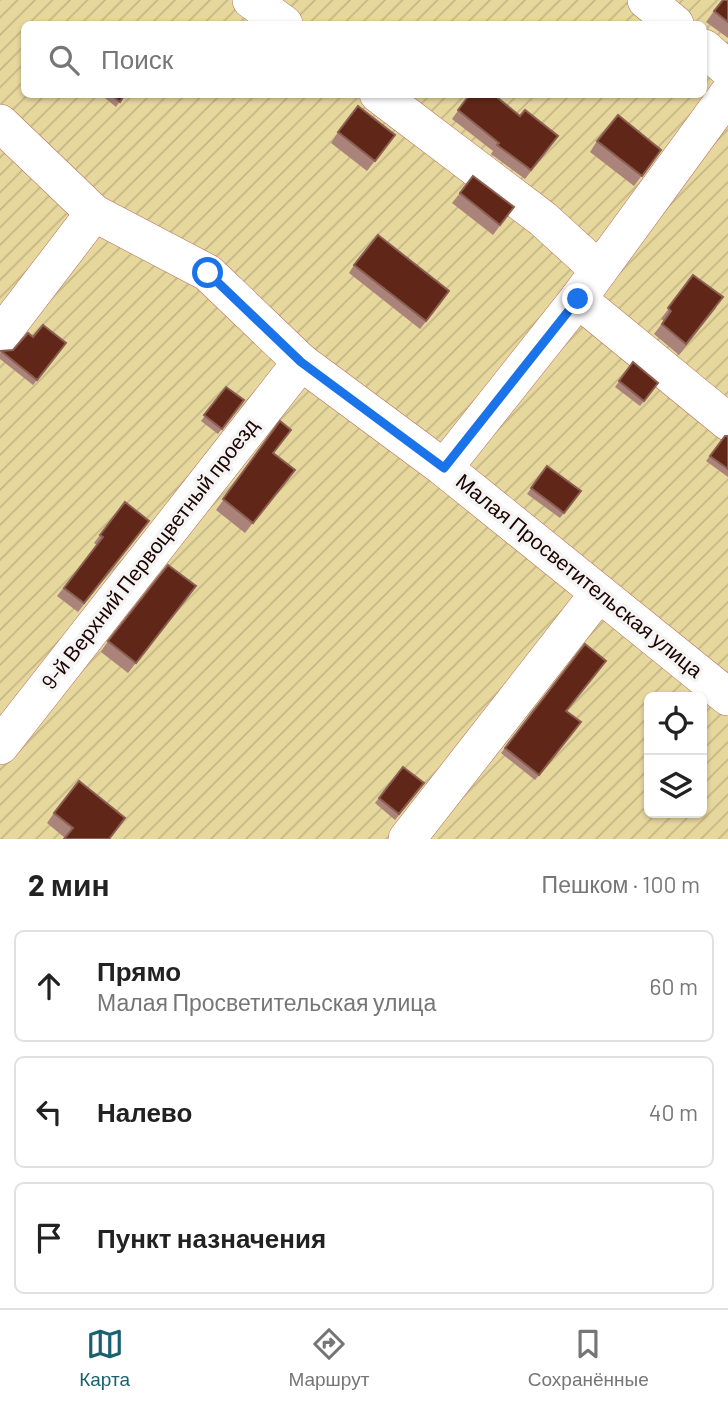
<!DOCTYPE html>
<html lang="ru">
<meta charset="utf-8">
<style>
:root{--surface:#fff;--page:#f2f2f2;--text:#222;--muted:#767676;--line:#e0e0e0;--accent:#196170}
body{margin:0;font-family:Barlow,sans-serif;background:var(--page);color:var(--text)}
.controls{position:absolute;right:21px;bottom:21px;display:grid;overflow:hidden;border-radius:10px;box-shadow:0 2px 5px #0004}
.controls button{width:63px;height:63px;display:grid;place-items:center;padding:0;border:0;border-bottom:2px solid var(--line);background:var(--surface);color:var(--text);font:35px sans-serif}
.stop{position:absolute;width:21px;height:21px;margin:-16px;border:5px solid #1a73e8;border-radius:50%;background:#fff}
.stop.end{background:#1a73e8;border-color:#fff;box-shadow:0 2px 7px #0008}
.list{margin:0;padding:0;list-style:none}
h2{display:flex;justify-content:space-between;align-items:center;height:91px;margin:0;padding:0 28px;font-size:30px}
h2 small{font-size:23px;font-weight:400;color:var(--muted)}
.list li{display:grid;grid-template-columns:46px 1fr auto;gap:21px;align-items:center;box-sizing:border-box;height:112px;margin:0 14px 14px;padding:0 14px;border:2px solid var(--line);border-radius:10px}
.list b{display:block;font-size:26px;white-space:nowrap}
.list p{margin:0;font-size:23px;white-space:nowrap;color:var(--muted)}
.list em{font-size:23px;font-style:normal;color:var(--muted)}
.icon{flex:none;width:38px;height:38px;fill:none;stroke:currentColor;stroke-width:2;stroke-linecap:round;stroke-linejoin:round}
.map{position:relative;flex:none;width:728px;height:839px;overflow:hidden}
.search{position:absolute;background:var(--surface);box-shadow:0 2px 5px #0004;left:21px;right:21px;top:21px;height:77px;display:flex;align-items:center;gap:18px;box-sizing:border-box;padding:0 24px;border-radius:10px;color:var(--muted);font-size:26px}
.sheet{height:469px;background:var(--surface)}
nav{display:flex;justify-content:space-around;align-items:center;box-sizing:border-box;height:98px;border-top:2px solid var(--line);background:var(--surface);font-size:19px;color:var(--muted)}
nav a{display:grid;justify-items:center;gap:4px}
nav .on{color:var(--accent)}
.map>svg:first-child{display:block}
.garden{fill:url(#garden-furrows);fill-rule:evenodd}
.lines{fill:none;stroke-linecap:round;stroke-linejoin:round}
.minor-casing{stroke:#b96d5a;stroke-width:38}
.minor{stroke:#fff;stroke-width:37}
.wall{fill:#aa847b}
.building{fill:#602718;stroke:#8c5f53;stroke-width:2}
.route{stroke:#1a73e8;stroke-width:9}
.labels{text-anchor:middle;stroke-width:7;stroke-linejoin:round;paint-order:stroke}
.street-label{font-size:21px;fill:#1e0401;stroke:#f4f4f4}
</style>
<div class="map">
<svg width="728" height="839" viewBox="0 0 728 839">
<defs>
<pattern id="garden-furrows" width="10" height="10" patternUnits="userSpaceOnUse" patternTransform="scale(1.75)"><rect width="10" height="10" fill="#e6d79d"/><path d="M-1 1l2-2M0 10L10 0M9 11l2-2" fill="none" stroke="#c5b785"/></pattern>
</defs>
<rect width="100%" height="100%" fill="#f4e2de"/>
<path class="garden" d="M 0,0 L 728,0 L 728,839 L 0,839 ZM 24,24 L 704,24 L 704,94 L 24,94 ZM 649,697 L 702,697 L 702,813 L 649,813 Z"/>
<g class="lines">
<defs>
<g id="minor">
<path d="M 251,0 L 284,24"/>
<path d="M 646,0 L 675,24"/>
<path d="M 704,48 L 728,69"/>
<path d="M 378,94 L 543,219 L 599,270"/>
<path d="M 0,123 L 94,213 L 208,273 L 301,362 L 444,468 L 728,697"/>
<path d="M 578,299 L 728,422"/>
<path d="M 0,336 L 94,213"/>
<path d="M 444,468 L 578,299 L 728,94"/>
<path d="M 0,746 L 301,362"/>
<path d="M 407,839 L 599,593"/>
</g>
</defs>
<use href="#minor" class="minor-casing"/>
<use href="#minor" class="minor"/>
</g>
<g class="wall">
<path d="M 728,0 L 728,38 L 706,22 L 714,11 Z"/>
<path d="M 100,94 L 125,94 L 116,107 Z"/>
<path d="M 470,94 L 552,144 L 525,179 L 491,154 L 493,151 L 452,119 Z"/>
<path d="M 338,132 L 395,135 L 367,171 L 331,143 Z"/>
<path d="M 597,141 L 661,150 L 634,186 L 590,152 Z"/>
<path d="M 460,193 L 514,207 L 493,235 L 452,203 Z"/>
<path d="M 354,265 L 443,300 L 420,329 L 349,273 Z"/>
<path d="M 693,275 L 716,308 L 679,355 L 654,334 L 664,321 L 661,319 Z"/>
<path d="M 66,343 L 33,385 L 0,359 L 0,353 L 1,351 Z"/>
<path d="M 633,362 L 658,383 L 640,406 L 615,387 Z"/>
<path d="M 226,387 L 244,400 L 218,434 L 201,421 Z"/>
<path d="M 280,421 L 284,440 L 274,453 L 287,480 L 245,533 L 216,510 Z"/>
<path d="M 725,436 L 728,436 L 728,477 L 706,461 Z"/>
<path d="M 547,466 L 581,491 L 560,518 L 527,494 Z"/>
<path d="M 149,521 L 78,612 L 57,596 L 97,545 L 94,543 L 100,535 Z"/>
<path d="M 196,586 L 128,673 L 101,652 L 108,641 Z"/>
<path d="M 585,644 L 567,711 L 577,728 L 535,780 L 501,753 Z"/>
<path d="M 403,767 L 424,783 L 395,820 L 375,803 Z"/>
<path d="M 54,813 L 125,818 L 110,839 L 64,839 L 65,838 L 47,823 Z"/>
</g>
<g class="building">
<path d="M 723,0 L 728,0 L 728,22 L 714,11 Z"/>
<path d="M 110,94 L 125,94 L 120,102 Z"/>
<path d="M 470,94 L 493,94 L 520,116 L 525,110 L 558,136 L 531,170 L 497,145 L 499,143 L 458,110 Z"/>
<path d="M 358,106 L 395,135 L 375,161 L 338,132 Z"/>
<path d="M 618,115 L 661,150 L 642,176 L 597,141 Z"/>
<path d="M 473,176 L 514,207 L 500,225 L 460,193 Z"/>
<path d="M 378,235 L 449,291 L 426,321 L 354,265 Z"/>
<path d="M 693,275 L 723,297 L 686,344 L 662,324 L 671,311 L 668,308 Z"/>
<path d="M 43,325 L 66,343 L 37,380 L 1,351 L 13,350 L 28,333 L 33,337 Z"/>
<path d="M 633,362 L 658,383 L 644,401 L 619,381 Z"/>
<path d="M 226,387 L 244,400 L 222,429 L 204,415 Z"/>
<path d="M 280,421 L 291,430 L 273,453 L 295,470 L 253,523 L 223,499 Z"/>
<path d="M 725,436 L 728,436 L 728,469 L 710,456 Z"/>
<path d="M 547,466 L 581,491 L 564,513 L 531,488 Z"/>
<path d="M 125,502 L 149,521 L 84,603 L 64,588 L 103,537 L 100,535 Z"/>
<path d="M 168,565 L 196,586 L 136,663 L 108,641 Z"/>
<path d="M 585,644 L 606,661 L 566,711 L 581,722 L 539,775 L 505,748 Z"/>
<path d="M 403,767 L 424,783 L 399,814 L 379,798 Z"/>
<path d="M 79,781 L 125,818 L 109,839 L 64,839 L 73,828 L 54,813 Z"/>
</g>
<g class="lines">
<path class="route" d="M 208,273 L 301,362 L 444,468 L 578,299"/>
</g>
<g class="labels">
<g class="street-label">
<text transform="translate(150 554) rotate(-52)" y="7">9-й Верхний Первоцветный проезд</text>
<text transform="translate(579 576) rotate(39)" y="7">Малая Просветительская улица</text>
</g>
</g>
</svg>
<div class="controls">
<button><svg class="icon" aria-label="locate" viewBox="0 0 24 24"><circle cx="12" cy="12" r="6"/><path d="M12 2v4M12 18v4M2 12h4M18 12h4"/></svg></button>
<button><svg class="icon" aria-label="layers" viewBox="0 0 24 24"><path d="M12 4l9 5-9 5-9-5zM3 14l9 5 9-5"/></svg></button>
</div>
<div class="stop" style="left:208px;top:273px"></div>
<div class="stop end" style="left:578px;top:299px"></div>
<div class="search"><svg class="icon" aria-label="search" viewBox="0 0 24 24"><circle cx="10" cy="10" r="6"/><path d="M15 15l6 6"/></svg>Поиск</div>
</div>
<section class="sheet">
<h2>2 мин<small>Пешком · 100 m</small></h2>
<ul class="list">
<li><svg class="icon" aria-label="ahead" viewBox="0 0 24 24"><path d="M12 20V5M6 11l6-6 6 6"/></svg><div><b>Прямо</b><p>Малая Просветительская улица</p></div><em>60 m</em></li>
<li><svg class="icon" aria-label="left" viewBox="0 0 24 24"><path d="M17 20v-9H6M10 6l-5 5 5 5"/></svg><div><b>Налево</b></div><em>40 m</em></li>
<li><svg class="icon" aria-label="arrive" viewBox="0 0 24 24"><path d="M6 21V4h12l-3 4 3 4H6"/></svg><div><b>Пункт назначения</b></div></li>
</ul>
</section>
<nav>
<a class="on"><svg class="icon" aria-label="map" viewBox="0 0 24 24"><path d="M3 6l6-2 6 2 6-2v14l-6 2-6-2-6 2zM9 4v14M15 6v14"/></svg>Карта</a>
<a><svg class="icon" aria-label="directions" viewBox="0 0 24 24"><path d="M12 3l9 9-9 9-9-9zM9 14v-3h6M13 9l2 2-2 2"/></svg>Маршрут</a>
<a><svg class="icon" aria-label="saved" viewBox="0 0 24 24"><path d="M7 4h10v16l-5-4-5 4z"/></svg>Сохранённые</a>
</nav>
